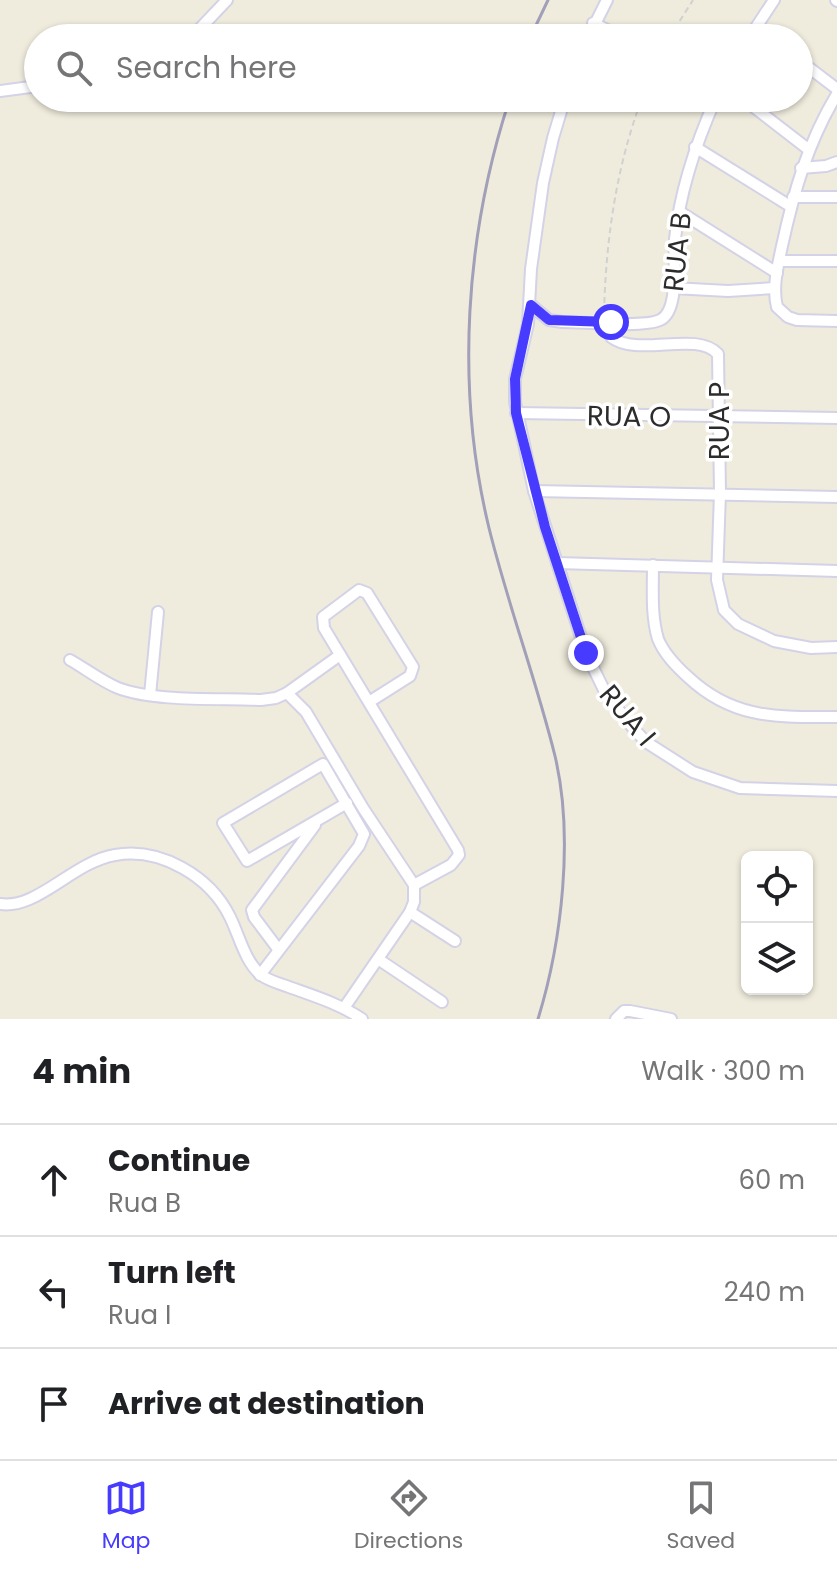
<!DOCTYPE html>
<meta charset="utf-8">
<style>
:root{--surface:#fff;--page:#f6f6f6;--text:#202124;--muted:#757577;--line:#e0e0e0;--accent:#473bff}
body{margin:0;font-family:Poppins,sans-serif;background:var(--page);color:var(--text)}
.controls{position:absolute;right:24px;bottom:24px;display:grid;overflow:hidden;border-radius:12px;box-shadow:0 2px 6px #0004}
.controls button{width:72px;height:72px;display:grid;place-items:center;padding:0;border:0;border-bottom:2px solid var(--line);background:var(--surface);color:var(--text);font:40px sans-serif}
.stop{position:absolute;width:24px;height:24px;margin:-18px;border:6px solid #473bff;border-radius:50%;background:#fff}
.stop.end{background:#473bff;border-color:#fff;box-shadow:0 2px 8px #0008}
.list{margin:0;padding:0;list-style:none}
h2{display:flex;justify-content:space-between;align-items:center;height:104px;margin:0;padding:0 32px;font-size:34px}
h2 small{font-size:26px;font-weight:400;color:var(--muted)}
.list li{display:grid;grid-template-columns:52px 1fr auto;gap:24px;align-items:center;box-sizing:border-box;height:112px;padding:0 32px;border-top:2px solid var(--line)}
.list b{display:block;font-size:30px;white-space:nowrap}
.list p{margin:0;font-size:26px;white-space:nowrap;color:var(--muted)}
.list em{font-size:26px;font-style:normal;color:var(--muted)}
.icon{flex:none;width:44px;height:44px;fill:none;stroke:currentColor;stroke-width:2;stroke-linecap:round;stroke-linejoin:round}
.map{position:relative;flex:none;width:837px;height:1019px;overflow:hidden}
.search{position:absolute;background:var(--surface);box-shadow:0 2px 6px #0004;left:24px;right:24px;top:24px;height:88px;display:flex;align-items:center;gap:20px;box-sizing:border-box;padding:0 28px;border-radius:44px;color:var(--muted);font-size:30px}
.sheet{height:440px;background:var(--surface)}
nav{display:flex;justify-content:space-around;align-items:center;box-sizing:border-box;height:112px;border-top:2px solid var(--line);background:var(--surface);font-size:22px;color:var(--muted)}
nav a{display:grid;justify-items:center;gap:4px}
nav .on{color:var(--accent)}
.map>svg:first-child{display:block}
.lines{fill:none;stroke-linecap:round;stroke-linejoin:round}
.minor-casing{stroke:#d4d2e6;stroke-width:14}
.path{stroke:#d1d1d1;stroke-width:2;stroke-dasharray:6 4;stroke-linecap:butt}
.minor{stroke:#fff;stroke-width:10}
.rail{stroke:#a29fb9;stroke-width:3}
.route{stroke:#473bff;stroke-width:10}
.labels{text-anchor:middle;stroke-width:7;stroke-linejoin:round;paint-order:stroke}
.street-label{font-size:28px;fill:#2c2c2c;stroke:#fff}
</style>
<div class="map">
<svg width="837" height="1019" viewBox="0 0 837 1019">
<rect width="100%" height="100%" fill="#efecdd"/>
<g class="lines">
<defs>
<g id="minor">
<path d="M 836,0 L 837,1"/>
<path d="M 593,23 L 624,38"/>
<path d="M 755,29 L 768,38"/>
<path d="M 191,38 L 227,0"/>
<path d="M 588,38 L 607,0"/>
<path d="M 749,38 L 774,0"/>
<path d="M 799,60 L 837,89"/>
<path d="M 0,91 L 38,86"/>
<path d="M 837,94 C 808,142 794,191 782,246 C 778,265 772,287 777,307 L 788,317 L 797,320 L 837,321"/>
<path d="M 565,98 L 553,138 L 543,183 L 531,269 L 528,324 L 515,379 L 515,402 L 534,491 L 586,653 L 606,694 L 633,728 L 646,742 L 693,772 L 740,788 L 837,791"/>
<path d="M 742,98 L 808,149"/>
<path d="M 695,147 L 790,206"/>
<path d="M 801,168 L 826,166 L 837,162"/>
<path d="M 793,197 L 837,197"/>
<path d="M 680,212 L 777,273"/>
<path d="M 779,261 L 837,261"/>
<path d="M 673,288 L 728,291 L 775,288"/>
<path d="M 531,305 L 549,320 L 562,322 C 583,322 643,328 660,320 C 680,311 673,259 675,239 C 680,190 696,143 716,98"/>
<path d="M 611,322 L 611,337 C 638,358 696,330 718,354 L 720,493 L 717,580 L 724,610 L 738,624 L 774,641 L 811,648 L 837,647"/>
<path d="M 516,413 L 837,418"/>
<path d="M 534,491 L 837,497"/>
<path d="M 557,563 L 837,571"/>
<path d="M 653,565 C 653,589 651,616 658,639 C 664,654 676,666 688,677 C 734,720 778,717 837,717"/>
<path d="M 70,660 C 86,669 101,681 118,688 C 154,702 221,698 261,700 L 276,698 L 287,693 L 306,712 L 363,808 L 414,885 L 414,902 L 410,912 L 344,1008"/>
<path d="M 287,693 L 340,655"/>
<path d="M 150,695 L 158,612"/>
<path d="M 369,702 L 410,676 L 413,667 L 367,593 L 359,590 L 323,617 L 324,628 L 458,850 L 459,855 L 451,865 L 414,885"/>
<path d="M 0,904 C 37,910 73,862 115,855 C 160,847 210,876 230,917 C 239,935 245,962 261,975 C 269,981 281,984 289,987 C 314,996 340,1004 362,1019"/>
<path d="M 410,912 L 455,941"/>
<path d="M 278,949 L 254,917 L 252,910 L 315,825"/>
<path d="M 378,959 L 442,1002"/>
<path d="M 260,975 L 359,846 L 364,834 L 323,764 L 223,823 L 247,861 L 347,803"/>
<path d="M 616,1019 L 624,1011 L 630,1011 L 671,1019"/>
</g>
</defs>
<use href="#minor" class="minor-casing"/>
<g class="path">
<path d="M 669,38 L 693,0"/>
<path d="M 604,313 C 606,239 616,168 642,98"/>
</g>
<use href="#minor" class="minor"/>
<g class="rail">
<path d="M 530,38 L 548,0"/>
<path d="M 510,98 C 465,235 455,388 489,528 C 508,605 536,679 555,756 C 574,836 562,941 538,1019"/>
</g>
</g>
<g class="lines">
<path class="route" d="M 586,653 L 545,527 L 516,413 L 515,379 L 531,305 L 549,320 L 611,322"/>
</g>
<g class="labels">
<g class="street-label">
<text transform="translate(677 252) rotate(-84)" y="10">RUA B</text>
<text transform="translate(629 416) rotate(1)" y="10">RUA O</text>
<text transform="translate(719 421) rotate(-90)" y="10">RUA P</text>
<text transform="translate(628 715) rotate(50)" y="10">RUA I</text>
</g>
</g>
</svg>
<div class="controls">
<button><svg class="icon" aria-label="locate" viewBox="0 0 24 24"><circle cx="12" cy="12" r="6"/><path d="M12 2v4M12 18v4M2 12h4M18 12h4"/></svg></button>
<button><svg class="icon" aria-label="layers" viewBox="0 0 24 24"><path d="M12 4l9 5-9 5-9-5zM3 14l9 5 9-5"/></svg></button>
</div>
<div class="stop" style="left:611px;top:322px"></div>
<div class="stop end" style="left:586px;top:653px"></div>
<div class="search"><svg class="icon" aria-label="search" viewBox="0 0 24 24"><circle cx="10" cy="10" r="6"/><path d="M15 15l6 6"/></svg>Search here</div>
</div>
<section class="sheet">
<h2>4 min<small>Walk · 300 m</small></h2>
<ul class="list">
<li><svg class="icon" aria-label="ahead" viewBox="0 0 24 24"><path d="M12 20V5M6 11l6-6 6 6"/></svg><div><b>Continue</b><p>Rua B</p></div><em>60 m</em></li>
<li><svg class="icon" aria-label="left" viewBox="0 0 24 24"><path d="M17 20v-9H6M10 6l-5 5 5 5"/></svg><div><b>Turn left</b><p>Rua I</p></div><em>240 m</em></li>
<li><svg class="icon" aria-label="arrive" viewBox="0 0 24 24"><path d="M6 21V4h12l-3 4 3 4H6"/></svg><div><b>Arrive at destination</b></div></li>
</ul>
</section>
<nav>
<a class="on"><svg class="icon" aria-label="map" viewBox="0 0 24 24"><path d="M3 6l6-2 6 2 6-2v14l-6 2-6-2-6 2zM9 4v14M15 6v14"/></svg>Map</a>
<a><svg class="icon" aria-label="directions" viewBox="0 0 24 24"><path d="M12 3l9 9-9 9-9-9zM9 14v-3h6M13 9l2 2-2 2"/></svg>Directions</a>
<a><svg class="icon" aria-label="saved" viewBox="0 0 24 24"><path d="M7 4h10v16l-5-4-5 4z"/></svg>Saved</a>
</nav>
